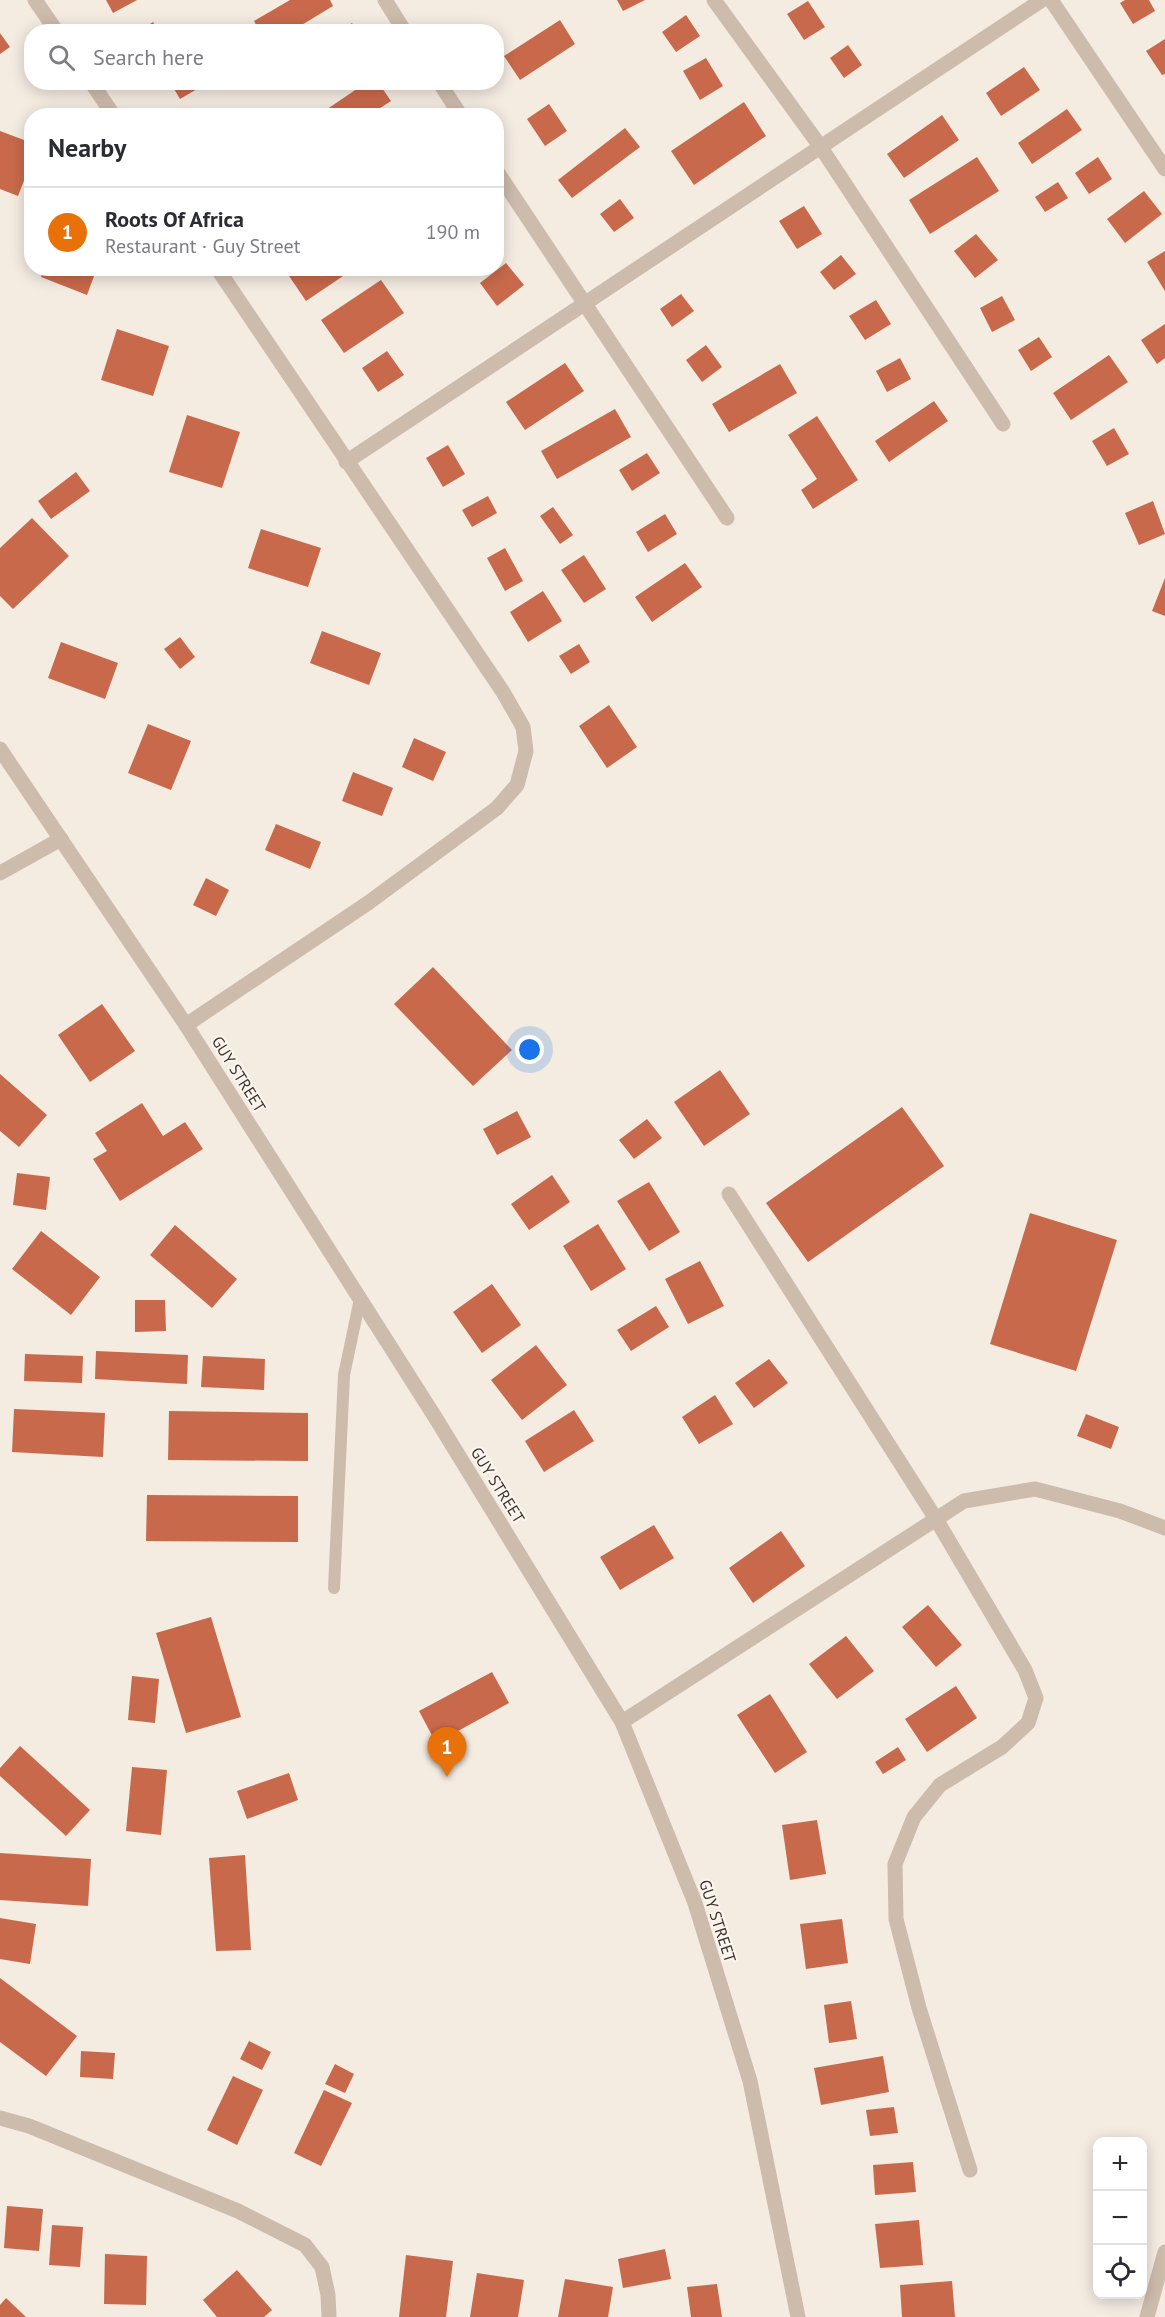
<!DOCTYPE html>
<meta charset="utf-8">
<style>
:root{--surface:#fff;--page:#f2f2f3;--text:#2b2b33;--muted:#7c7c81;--line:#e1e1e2;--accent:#1f5a5e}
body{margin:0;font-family:"PT Sans",sans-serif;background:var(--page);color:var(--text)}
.controls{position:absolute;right:18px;bottom:18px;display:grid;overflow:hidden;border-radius:12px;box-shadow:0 3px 15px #0003}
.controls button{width:54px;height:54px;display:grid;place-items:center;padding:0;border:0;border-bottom:2px solid var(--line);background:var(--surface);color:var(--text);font:30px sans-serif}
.you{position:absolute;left:530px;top:1050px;width:21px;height:21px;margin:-15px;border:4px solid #fff;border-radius:50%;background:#1a73e8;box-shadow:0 0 0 9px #1a73e833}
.badge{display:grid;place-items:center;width:39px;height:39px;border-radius:50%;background:var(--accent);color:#fff;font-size:20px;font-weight:700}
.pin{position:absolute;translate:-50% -50px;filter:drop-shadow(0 2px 3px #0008)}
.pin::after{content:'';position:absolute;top:32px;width:21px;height:18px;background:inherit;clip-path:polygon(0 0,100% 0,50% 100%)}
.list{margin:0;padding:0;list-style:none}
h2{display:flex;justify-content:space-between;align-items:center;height:78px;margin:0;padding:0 24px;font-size:26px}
h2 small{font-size:20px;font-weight:400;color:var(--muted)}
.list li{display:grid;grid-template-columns:39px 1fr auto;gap:18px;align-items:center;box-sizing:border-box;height:90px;padding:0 24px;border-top:2px solid var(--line)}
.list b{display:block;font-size:22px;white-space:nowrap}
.list p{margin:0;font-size:20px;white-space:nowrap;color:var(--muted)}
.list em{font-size:20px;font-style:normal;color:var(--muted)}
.icon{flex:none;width:33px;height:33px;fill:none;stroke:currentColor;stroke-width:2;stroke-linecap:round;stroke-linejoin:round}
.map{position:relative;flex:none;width:1165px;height:2317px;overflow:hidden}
.search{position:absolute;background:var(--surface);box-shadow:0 3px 15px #0003;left:24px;top:24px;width:480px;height:66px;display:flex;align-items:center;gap:15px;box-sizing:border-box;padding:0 21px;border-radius:24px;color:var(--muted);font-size:22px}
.panel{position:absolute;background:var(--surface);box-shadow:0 3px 15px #0003;left:24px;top:108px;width:480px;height:168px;border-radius:24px}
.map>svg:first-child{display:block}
.building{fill:#c8694b}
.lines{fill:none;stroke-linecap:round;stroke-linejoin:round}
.service{stroke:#cdbbac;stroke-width:12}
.minor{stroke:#cdbbac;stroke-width:15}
.tertiary{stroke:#cdbbac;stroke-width:15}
.labels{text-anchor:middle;stroke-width:4.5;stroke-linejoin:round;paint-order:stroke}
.street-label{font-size:16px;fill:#3b302b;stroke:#fbf5ee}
</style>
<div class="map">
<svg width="1165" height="2317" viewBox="0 0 1165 2317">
<rect width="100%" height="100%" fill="#f4ebe1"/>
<g class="building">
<path d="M 106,0 L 137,0 L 113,13 Z"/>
<path d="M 290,0 L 330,0 L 333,6 L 290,32 L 260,32 L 254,21 Z"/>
<path d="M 617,0 L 645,0 L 623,11 Z"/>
<path d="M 1125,0 L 1149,0 L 1155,11 L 1133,24 L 1120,3 Z"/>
<path d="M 808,1 L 825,27 L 804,40 L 787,14 Z"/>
<path d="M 686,15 L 700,36 L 676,52 L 662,32 Z"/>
<path d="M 560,20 L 575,44 L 520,80 L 504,56 Z"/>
<path d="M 153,22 L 159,32 L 138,32 Z"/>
<path d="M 352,23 L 357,32 L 336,32 Z"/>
<path d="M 0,33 L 10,47 L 0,54 Z"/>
<path d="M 1165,39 L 1165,74 L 1162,75 L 1146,51 Z"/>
<path d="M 848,45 L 862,65 L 844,78 L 830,58 Z"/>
<path d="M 706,58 L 723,86 L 700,100 L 683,71 Z"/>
<path d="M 1024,67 L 1040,90 L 1001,116 L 986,93 Z"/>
<path d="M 170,82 L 202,82 L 204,85 L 180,99 Z"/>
<path d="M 367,82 L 378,82 L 391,101 L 368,116 L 317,116 Z"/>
<path d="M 744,102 L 766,136 L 694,185 L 671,151 Z"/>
<path d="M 549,104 L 567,131 L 545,146 L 527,119 Z"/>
<path d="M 1067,109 L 1082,130 L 1032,164 L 1018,143 Z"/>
<path d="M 942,115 L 959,140 L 904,178 L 887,154 Z"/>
<path d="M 625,128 L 640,147 L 572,198 L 558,180 Z"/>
<path d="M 0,131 L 32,143 L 32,160 L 18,196 L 0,189 Z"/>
<path d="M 977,157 L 999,191 L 930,234 L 909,200 Z"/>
<path d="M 1098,157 L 1112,179 L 1089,194 L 1075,173 Z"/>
<path d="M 1058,182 L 1068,198 L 1045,212 L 1035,197 Z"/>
<path d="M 1144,191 L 1162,214 L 1125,243 L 1107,219 Z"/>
<path d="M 620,199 L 634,218 L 614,232 L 600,214 Z"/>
<path d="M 804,206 L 822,234 L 797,249 L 779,221 Z"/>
<path d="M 496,226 L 504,237 L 496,242 Z"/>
<path d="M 976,234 L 998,260 L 975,278 L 954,251 Z"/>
<path d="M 1165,251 L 1165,291 L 1147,262 Z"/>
<path d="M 841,255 L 856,274 L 834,290 L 820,272 Z"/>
<path d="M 506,263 L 524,285 L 497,306 L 480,283 Z"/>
<path d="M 45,268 L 97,268 L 87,295 L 41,277 Z"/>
<path d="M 301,268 L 355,268 L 306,301 L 289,276 Z"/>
<path d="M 381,280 L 404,313 L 344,353 L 321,320 Z"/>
<path d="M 681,294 L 694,311 L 672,327 L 660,309 Z"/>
<path d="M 1002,296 L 1015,320 L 992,332 L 980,308 Z"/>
<path d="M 876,300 L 891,324 L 865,340 L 849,316 Z"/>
<path d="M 1165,324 L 1165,358 L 1157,364 L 1141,340 Z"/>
<path d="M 117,329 L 169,346 L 153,396 L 101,380 Z"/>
<path d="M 1039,337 L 1052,357 L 1031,371 L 1018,350 Z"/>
<path d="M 706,345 L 722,367 L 702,382 L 686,360 Z"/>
<path d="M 387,351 L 404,375 L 378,392 L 362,368 Z"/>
<path d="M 1109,355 L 1128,382 L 1071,420 L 1053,393 Z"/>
<path d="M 900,358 L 911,379 L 887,392 L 876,371 Z"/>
<path d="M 565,363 L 584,391 L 525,430 L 506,402 Z"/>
<path d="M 780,364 L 797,393 L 729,432 L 712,404 Z"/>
<path d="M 934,401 L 948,421 L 889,462 L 875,441 Z"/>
<path d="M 615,409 L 631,437 L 557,479 L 541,451 Z"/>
<path d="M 187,415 L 240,432 L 222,488 L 169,472 Z"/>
<path d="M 817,416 L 858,480 L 813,509 L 801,490 L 817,479 L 788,435 Z"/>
<path d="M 1114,428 L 1129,454 L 1107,466 L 1092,441 Z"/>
<path d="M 448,445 L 465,474 L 443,487 L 426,458 Z"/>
<path d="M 647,453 L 660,473 L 632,491 L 619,470 Z"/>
<path d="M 76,472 L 90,491 L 51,519 L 38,501 Z"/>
<path d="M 488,496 L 497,513 L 472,527 L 462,510 Z"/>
<path d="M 1153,501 L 1165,534 L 1139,545 L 1125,513 Z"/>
<path d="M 553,507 L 573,535 L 560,544 L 540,516 Z"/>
<path d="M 665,514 L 677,534 L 648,552 L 636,532 Z"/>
<path d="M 32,518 L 69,556 L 13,609 L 0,596 L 0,548 Z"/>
<path d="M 261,529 L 321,548 L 308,587 L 248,568 Z"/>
<path d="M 505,548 L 523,581 L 505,591 L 487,558 Z"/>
<path d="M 584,555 L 606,589 L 584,603 L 561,570 Z"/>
<path d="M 685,563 L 702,587 L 652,622 L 635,597 Z"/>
<path d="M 1165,578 L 1165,616 L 1152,611 Z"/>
<path d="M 543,591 L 562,621 L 528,642 L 510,612 Z"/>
<path d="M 322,631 L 381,653 L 369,685 L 310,663 Z"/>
<path d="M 180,637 L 195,657 L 180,669 L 164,649 Z"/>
<path d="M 61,642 L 118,663 L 105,699 L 48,678 Z"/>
<path d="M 579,644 L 590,662 L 571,674 L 559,656 Z"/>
<path d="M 609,705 L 637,747 L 607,768 L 579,726 Z"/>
<path d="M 148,724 L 191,741 L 171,790 L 128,773 Z"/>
<path d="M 414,738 L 446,752 L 433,781 L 402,767 Z"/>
<path d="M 353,772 L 393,788 L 382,816 L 342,801 Z"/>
<path d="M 276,824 L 321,842 L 310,869 L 265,850 Z"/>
<path d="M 206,878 L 229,890 L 216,916 L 193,905 Z"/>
<path d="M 433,967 L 512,1050 L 473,1086 L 394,1004 Z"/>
<path d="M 102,1004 L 135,1051 L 90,1082 L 58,1035 Z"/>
<path d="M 720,1070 L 750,1114 L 704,1146 L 674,1102 Z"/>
<path d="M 0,1074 L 47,1115 L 19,1147 L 0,1131 Z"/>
<path d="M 142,1103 L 163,1136 L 185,1122 L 203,1149 L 120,1201 L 93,1159 L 107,1151 L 95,1133 Z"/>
<path d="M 902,1107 L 944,1166 L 808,1262 L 766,1203 Z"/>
<path d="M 517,1111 L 531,1137 L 497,1155 L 483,1129 Z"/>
<path d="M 647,1119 L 662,1138 L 634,1159 L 619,1140 Z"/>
<path d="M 17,1173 L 50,1177 L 46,1210 L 13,1205 Z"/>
<path d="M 552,1175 L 570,1202 L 529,1230 L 511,1204 Z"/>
<path d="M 649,1182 L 680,1232 L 649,1251 L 617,1201 Z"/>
<path d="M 1030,1213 L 1117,1240 L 1076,1371 L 990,1344 Z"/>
<path d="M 598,1224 L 626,1269 L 591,1291 L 563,1246 Z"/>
<path d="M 175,1225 L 237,1279 L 212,1308 L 150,1255 Z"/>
<path d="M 41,1231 L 100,1277 L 71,1315 L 12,1269 Z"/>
<path d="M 700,1261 L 724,1306 L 688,1324 L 665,1279 Z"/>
<path d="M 492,1284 L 521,1325 L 482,1353 L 453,1312 Z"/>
<path d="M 135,1300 L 165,1300 L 166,1331 L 135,1332 Z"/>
<path d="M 656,1306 L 669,1327 L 631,1351 L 617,1330 Z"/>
<path d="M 536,1345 L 567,1385 L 522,1420 L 491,1380 Z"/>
<path d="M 96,1351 L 188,1355 L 187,1384 L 95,1379 Z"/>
<path d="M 25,1354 L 83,1356 L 82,1383 L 24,1381 Z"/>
<path d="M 203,1356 L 265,1359 L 264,1390 L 201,1387 Z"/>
<path d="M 769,1359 L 788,1383 L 754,1408 L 735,1383 Z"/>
<path d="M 715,1395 L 733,1424 L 699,1444 L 682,1417 Z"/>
<path d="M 14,1409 L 105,1413 L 103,1457 L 12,1452 Z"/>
<path d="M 574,1410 L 594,1441 L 544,1472 L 525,1441 Z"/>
<path d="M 169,1411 L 308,1413 L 308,1461 L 168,1460 Z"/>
<path d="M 1086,1414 L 1119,1427 L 1111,1449 L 1077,1436 Z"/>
<path d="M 147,1495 L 298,1496 L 298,1542 L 146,1541 Z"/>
<path d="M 654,1525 L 674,1558 L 620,1590 L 600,1557 Z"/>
<path d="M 781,1531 L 805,1566 L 753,1603 L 729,1568 Z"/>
<path d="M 928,1605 L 962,1645 L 936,1667 L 902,1627 Z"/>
<path d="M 211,1617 L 241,1717 L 186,1733 L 156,1633 Z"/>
<path d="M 846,1636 L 874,1671 L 837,1699 L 809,1664 Z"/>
<path d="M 492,1672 L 509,1703 L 436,1743 L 419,1711 Z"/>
<path d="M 132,1676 L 159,1679 L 155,1723 L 128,1720 Z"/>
<path d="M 956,1686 L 977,1718 L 927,1752 L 905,1719 Z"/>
<path d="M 770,1694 L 807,1752 L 775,1773 L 737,1715 Z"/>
<path d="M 20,1746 L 90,1810 L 66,1836 L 0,1776 L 0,1768 Z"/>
<path d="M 898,1747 L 906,1760 L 883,1774 L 875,1762 Z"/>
<path d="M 132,1767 L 167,1770 L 161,1835 L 126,1831 Z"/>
<path d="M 289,1773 L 298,1800 L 247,1819 L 237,1791 Z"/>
<path d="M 817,1820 L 826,1874 L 790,1880 L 782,1825 Z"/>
<path d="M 0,1853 L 91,1859 L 88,1906 L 0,1900 Z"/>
<path d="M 245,1855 L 251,1950 L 216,1951 L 209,1858 Z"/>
<path d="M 0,1918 L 36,1924 L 30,1964 L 0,1959 Z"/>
<path d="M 842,1919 L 848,1963 L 806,1969 L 800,1924 Z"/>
<path d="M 0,1978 L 77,2036 L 46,2076 L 0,2042 Z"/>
<path d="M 851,2001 L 857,2039 L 829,2043 L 824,2005 Z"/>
<path d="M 249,2041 L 271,2052 L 262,2070 L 240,2059 Z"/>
<path d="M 81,2051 L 115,2053 L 113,2079 L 80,2077 Z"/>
<path d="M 883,2056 L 889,2092 L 821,2105 L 814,2068 Z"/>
<path d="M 335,2064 L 354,2074 L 345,2093 L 325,2084 Z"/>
<path d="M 233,2076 L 263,2090 L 237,2145 L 207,2130 Z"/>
<path d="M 324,2090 L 352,2103 L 321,2166 L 294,2153 Z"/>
<path d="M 894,2107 L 898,2133 L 870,2136 L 866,2110 Z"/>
<path d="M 913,2162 L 916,2192 L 875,2195 L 873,2165 Z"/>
<path d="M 7,2206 L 43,2209 L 39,2251 L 4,2248 Z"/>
<path d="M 919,2220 L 923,2265 L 880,2268 L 875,2224 Z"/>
<path d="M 52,2225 L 83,2227 L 80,2267 L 49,2265 Z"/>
<path d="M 665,2249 L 671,2279 L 623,2288 L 618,2259 Z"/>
<path d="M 105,2254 L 147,2256 L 146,2305 L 104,2304 Z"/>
<path d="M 406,2255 L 453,2261 L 446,2317 L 399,2317 Z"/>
<path d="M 237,2270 L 272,2310 L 264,2317 L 217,2317 L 203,2300 Z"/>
<path d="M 477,2273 L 524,2280 L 518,2317 L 470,2317 Z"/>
<path d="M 565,2279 L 613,2287 L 608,2317 L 558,2317 Z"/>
<path d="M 952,2281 L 955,2317 L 902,2317 L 900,2285 Z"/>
<path d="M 717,2284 L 722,2317 L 691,2317 L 687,2287 Z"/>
<path d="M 6,2298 L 26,2317 L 0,2317 L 0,2305 Z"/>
</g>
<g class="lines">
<path class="service" d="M 334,1588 L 344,1375 L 360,1299"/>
<g class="minor">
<path d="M 35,0 L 57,32"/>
<path d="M 385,0 L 405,32"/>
<path d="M 714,0 L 820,146 L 1003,424"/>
<path d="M 1051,0 L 1165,169"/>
<path d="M 91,82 L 114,116"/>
<path d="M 439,82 L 461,116"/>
<path d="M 496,170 L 727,518"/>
<path d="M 346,462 L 1042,0"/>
<path d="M 0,873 L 61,839"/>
<path d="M 186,1025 L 368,903 L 497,808 L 517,785 L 526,751 L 523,727 L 503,692 L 217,268"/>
<path d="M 729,1194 L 936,1519 L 1025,1670 L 1036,1698 L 1028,1723 L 1002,1747 L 940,1785 L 914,1817 L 895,1864 L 896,1919 L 919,2008 L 970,2170"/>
<path d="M 622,1722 L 964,1501 L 1035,1489 L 1120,1511 L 1165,1528"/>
<path d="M 0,2118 L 29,2126 L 238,2211 L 305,2245 L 322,2267 L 328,2295 L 329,2317"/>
<path d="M 1147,2317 L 1165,2252"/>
</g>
<path class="tertiary" d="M 0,749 L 186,1025 L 435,1417 L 622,1722 L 695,1903 L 750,2081 L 798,2317"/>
</g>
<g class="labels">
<g class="street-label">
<text transform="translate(239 1074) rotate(58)" y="6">GUY STREET</text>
<text transform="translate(498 1485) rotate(58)" y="6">GUY STREET</text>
<text transform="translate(718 1921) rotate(72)" y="6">GUY STREET</text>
</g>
</g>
</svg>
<div class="controls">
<button>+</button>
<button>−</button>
<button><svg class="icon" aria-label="locate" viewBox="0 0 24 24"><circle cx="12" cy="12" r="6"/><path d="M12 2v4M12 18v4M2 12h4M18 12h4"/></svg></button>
</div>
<div class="you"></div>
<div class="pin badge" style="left:447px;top:1777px;background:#e8710a">1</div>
<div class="search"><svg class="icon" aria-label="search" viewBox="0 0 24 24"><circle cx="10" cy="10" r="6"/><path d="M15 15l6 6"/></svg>Search here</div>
<section class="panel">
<h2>Nearby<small></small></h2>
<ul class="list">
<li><span class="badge" style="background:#e8710a">1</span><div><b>Roots Of Africa</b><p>Restaurant · Guy Street</p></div><em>190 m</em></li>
</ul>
</section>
</div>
